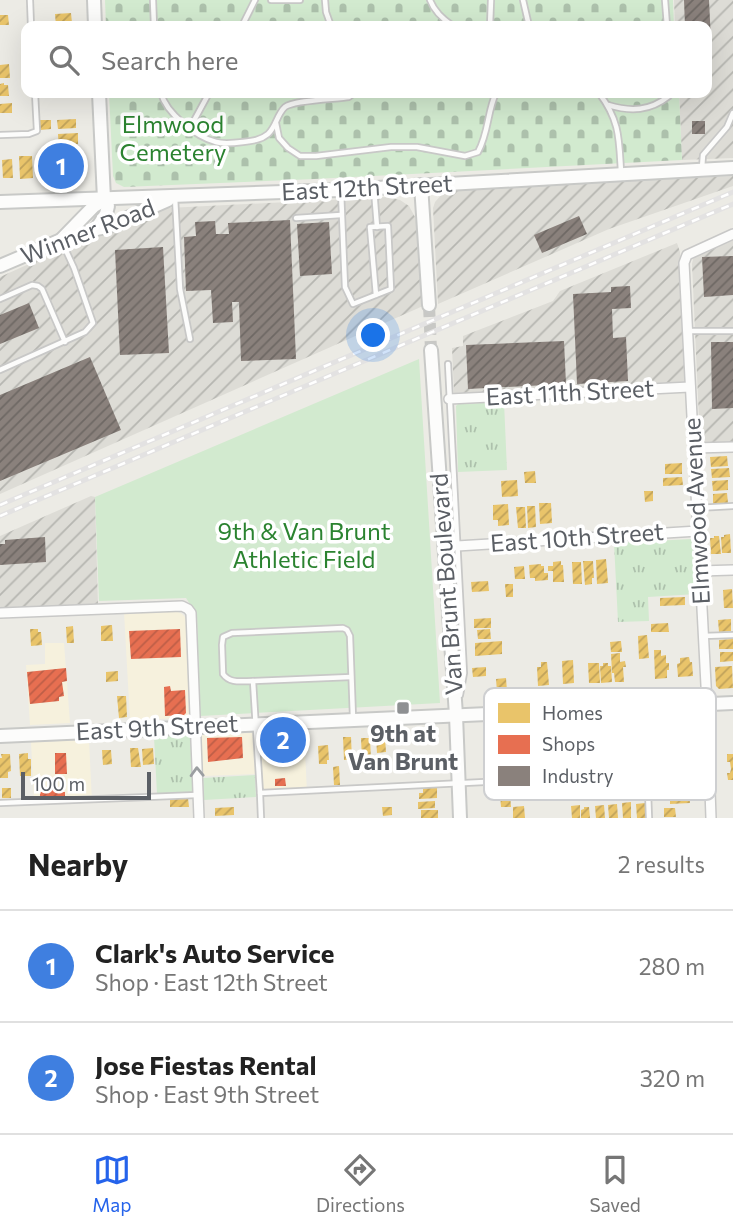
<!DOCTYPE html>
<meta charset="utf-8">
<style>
:root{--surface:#fff;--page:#f6f6f6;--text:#222;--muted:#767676;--line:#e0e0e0;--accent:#2563eb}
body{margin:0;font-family:Commissioner,sans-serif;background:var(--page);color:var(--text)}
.scale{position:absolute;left:21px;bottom:18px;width:130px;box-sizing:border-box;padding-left:7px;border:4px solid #5b5f65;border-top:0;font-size:19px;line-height:24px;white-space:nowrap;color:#5b5f65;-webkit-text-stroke:5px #fff;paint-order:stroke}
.you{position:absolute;left:374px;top:336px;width:24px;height:24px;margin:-18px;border:5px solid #fff;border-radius:50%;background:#1a73e8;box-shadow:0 0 0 10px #1a73e833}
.badge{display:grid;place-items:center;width:46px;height:46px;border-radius:50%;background:var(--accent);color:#fff;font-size:23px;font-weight:700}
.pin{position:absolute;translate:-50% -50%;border:4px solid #fff;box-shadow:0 2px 7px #0006}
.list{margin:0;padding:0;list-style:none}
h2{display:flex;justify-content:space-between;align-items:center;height:91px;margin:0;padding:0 28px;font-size:30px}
h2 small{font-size:23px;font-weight:400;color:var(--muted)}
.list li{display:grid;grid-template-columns:46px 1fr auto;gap:21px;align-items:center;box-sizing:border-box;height:112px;padding:0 28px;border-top:2px solid var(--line)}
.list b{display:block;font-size:26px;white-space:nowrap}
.list p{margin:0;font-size:23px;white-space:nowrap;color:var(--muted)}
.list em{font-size:23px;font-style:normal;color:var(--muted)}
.icon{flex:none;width:38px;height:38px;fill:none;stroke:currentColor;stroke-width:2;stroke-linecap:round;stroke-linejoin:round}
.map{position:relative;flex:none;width:733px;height:818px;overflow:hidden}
.search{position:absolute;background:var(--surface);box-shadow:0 7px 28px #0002;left:21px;right:21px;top:21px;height:77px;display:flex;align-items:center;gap:18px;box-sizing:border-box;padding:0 24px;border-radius:14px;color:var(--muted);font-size:26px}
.sheet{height:315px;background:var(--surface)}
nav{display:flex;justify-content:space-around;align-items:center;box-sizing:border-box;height:98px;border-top:2px solid var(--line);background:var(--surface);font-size:19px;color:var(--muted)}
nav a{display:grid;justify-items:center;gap:4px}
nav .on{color:var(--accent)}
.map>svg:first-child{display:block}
.commercial{fill:#f6f1dd}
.industrial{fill:url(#industrial-furrows)}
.grass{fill:url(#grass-tufts)}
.cemetery{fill:url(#cemetery-stones)}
.park{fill:#d2eacf}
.homes{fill:url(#homes-hatch)}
.shops{fill:url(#shops-hatch)}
.industry{fill:url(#industry-hatch)}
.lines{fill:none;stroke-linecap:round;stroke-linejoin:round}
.secondary-tunnel{stroke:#c8c8c5;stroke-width:12;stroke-dasharray:12 6;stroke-linecap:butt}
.lane-casing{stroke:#c8c8c7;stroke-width:8}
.street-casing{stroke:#c8c8c7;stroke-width:12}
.secondary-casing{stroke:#c8c9c7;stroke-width:16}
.lane{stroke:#fcfcfb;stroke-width:4.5}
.street{stroke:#fcfcfb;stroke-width:9}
.secondary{stroke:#fcfcfb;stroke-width:12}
.rail-casing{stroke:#e3e2e2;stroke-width:5}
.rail{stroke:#fff;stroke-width:2.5;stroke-dasharray:8;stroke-linecap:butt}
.oneway{stroke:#9b9ea1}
.poi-dot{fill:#8e9092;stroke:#fff;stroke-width:2.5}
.labels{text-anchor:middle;stroke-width:7;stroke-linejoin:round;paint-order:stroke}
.park-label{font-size:24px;fill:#2b8330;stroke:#fff}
.street-label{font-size:24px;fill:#5b5f65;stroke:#fff}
.poi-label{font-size:24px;font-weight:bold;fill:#5b5f65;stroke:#fff}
.key{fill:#fff;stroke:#cecfd1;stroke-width:2}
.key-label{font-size:19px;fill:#5b5f65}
</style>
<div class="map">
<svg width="733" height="818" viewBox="0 0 733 818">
<defs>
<pattern id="industrial-furrows" width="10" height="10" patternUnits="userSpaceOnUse" patternTransform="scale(1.75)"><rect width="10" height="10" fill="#dddcd6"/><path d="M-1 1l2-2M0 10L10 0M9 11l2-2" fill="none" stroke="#b6b6b1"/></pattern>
<pattern id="grass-tufts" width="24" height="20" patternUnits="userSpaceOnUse" patternTransform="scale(1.75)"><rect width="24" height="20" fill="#d2eacf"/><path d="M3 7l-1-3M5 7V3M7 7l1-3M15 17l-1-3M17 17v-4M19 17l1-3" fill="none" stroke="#adc1ac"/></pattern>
<pattern id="cemetery-stones" width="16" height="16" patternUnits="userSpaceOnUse" patternTransform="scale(1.75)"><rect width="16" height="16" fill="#d2eacf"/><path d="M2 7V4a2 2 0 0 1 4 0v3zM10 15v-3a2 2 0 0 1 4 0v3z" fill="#adc1ac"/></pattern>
<pattern id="homes-hatch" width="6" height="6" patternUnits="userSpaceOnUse" patternTransform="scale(1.75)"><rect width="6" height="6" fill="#e9c46a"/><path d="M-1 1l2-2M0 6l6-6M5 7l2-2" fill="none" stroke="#c0a25b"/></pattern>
<pattern id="shops-hatch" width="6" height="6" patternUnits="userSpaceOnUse" patternTransform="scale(1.75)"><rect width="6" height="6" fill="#e76f51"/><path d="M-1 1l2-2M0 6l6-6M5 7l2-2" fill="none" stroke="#be5e47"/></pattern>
<pattern id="industry-hatch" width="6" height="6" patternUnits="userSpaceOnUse" patternTransform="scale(1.75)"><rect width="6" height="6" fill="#8a817c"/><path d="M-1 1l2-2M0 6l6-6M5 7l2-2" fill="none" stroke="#6e6864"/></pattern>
</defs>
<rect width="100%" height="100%" fill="#ecebe5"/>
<g class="commercial">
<path d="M 176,611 L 182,614 L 186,618 L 189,714 L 186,718 L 130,720 L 124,612 Z"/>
<path d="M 45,643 L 64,643 L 70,723 L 30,725 L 26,665 L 45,664 Z"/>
<path d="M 304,731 L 307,793 L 257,794 L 256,774 L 203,776 L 201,735 Z"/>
<path d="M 89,740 L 92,802 L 34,803 L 31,742 Z"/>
</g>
<g class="industrial">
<path d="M 674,0 L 733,0 L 733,158 L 682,160 L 679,93 L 707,93 L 707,26 L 675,26 Z"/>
<path d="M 733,176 L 733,186 L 609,229 L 438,304 L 433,208 L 435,202 L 444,192 L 452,189 Z"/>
<path d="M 387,197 L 400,200 L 409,206 L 415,217 L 418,229 L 423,306 L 0,494 L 0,277 L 89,237 L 156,210 L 168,208 Z"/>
<path d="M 733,239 L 733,444 L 702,445 L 700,442 L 692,264 L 693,259 L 698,254 Z"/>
<path d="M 677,243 L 680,252 L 686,380 L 684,383 L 678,385 L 459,395 L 454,393 L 452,348 L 463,346 L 463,336 L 553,301 L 560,291 Z"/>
<path d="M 91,496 L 95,497 L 98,605 L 0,609 L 0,536 Z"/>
</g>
<g class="grass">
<path d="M 504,402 L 507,470 L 458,472 L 456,406 L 458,404 Z"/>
<path d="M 692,539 L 695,543 L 697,594 L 648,597 L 649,621 L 618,622 L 614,543 Z"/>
<path d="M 187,735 L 192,739 L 195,792 L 157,794 L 154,737 Z"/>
<path d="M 255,775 L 256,797 L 204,800 L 203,778 Z"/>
</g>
<g class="cemetery">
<path d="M 105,0 L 673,0 L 674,26 L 106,26 Z"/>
<path d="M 109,93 L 679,93 L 682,160 L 314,179 L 124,187 L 116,183 L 113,176 Z"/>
</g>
<path class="park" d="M 419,359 L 440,703 L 200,716 L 197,615 L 186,598 L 99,601 L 95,497 Z"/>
<g class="homes">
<path d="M 71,13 L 72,23 L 66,23 L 66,26 L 56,26 L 55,14 Z"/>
<path d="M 0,15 L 8,15 L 9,25 L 0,25 Z"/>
<path d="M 9,64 L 10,78 L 0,78 L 0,65 Z"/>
<path d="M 4,83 L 4,85 L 8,85 L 9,96 L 0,96 L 0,84 Z"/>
<path d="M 12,103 L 12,113 L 0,113 L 0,104 Z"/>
<path d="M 76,119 L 76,128 L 58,129 L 57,120 Z"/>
<path d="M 39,120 L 51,120 L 51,129 L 40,130 Z"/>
<path d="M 78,133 L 78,144 L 71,145 L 72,152 L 59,152 L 58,134 Z"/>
<path d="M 38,154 L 48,154 L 48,157 L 50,157 L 51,178 L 39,178 Z"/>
<path d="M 19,156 L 32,156 L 33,178 L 20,179 Z"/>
<path d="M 12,159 L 13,178 L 3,178 L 2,160 Z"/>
<path d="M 727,456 L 728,466 L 711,467 L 710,457 Z"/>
<path d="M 682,463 L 682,474 L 665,474 L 665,464 Z"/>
<path d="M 729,468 L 730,477 L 712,478 L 711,469 Z"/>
<path d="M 535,471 L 536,483 L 525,483 L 524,472 Z"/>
<path d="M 682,477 L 683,485 L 663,486 L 663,478 Z"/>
<path d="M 517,480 L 518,496 L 502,497 L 501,481 Z"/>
<path d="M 728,480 L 728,490 L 713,491 L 712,481 Z"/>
<path d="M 644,491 L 653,491 L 653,501 L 645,502 Z"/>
<path d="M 727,493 L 728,503 L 713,504 L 713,494 Z"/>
<path d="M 539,503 L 551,503 L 552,523 L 540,524 Z"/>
<path d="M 508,504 L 509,525 L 498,526 L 498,520 L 493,520 L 493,505 Z"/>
<path d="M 527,506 L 535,506 L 536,527 L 528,528 Z"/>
<path d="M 516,507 L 525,507 L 526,528 L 518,528 Z"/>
<path d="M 730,534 L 731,553 L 722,553 L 721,537 L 724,537 L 724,535 Z"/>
<path d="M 714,536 L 719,536 L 721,554 L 711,554 L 710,538 L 714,538 Z"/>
<path d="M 606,559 L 608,583 L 597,584 L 596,560 Z"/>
<path d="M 561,561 L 561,565 L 563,565 L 564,582 L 553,582 L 553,571 L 548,571 L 548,566 L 553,566 L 553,562 Z"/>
<path d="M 583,561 L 593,561 L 594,578 L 592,578 L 592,584 L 585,585 Z"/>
<path d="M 572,562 L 581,562 L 582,584 L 573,584 Z"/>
<path d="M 541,564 L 541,566 L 544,566 L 544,573 L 548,573 L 548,580 L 535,581 L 535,578 L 530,578 L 529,565 Z"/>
<path d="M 524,566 L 525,579 L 515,579 L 514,567 Z"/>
<path d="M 488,581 L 489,591 L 472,592 L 471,582 Z"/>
<path d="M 505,584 L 513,584 L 513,597 L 506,597 Z"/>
<path d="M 732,589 L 733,608 L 724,608 L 723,590 Z"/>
<path d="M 685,597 L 685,605 L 660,606 L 660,598 Z"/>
<path d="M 491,618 L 491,628 L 474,628 L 474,619 Z"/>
<path d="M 731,619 L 731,631 L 719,632 L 718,620 Z"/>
<path d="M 668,623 L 669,632 L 651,632 L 651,624 Z"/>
<path d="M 112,625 L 113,641 L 101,641 L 101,626 Z"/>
<path d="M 73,626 L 74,643 L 67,643 L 66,627 Z"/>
<path d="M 30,629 L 38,629 L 38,632 L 41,632 L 42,645 L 31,646 Z"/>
<path d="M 490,629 L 491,639 L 478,639 L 477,630 Z"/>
<path d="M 647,635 L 649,658 L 639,659 L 638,636 Z"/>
<path d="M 733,639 L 733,649 L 719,649 L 719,640 Z"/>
<path d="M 502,641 L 502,654 L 475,656 L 475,643 Z"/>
<path d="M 621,641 L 622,652 L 611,652 L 610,642 Z"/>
<path d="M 654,650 L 661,650 L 661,656 L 666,655 L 666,663 L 669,663 L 669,670 L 667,670 L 667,678 L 655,679 Z"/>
<path d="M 720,652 L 733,652 L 733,661 L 720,662 Z"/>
<path d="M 620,653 L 620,662 L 625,661 L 626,667 L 623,667 L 624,682 L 615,682 L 614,673 L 612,673 L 611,654 Z"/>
<path d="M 689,657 L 690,662 L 692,662 L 693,676 L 678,677 L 677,664 L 680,663 L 680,658 Z"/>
<path d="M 573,660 L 574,683 L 563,684 L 562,661 Z"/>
<path d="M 541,662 L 547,662 L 549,685 L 538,686 L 537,667 L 541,667 Z"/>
<path d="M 588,663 L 599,663 L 600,683 L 589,683 Z"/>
<path d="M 603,663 L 608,663 L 608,666 L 611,666 L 612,682 L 601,683 L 600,666 L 603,666 Z"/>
<path d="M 732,666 L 733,688 L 719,689 L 716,686 L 715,667 Z"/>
<path d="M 486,667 L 486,676 L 473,677 L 472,668 Z"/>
<path d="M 118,671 L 118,681 L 106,682 L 106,672 Z"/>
<path d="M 506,678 L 507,691 L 499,694 L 499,692 L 497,692 L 496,679 Z"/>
<path d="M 117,696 L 126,696 L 127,717 L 119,718 Z"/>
<path d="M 343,737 L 351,737 L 352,760 L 344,760 Z"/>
<path d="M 361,738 L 370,738 L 371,760 L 362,761 Z"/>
<path d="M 376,738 L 385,738 L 386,752 L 377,753 Z"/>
<path d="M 328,745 L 329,760 L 327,760 L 327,764 L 319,764 L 318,746 Z"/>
<path d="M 130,748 L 138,748 L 141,767 L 131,767 Z"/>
<path d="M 153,748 L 154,764 L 143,765 L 142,749 Z"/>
<path d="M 102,750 L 111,750 L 112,764 L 103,765 Z"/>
<path d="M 28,753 L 28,759 L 31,759 L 31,776 L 20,776 L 19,754 Z"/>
<path d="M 1,754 L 10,754 L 11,771 L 8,772 L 8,778 L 0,778 L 0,758 L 2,758 Z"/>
<path d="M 727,754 L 733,754 L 733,780 L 728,780 L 727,773 L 730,773 L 731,769 L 730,762 L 727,762 Z"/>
<path d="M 339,766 L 340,785 L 334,785 L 333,767 Z"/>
<path d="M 437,787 L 437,798 L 419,799 L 419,793 L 423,793 L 423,788 Z"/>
<rect x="2" y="788" width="9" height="10"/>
<path d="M 689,793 L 690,803 L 670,804 L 670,794 Z"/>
<path d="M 500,794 L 510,794 L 511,807 L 501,807 Z"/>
<path d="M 170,798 L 188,798 L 189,807 L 170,807 Z"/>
<path d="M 435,801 L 435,808 L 418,809 L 418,802 Z"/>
<path d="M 631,802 L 631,818 L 623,818 L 622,803 Z"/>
<path d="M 645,803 L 646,818 L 637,818 L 636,804 Z"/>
<path d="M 617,804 L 618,818 L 609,818 L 608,805 Z"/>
<path d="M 580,805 L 580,818 L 572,818 L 571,806 Z"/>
<path d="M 604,805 L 605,818 L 596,818 L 595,806 Z"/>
<path d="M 524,806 L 525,818 L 513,818 L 513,807 Z"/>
<path d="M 234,807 L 234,815 L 215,816 L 215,808 Z"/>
<path d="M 382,807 L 392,807 L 392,815 L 383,816 Z"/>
<path d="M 584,807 L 589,807 L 590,818 L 581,818 L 581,810 L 584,809 Z"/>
<path d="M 664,808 L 675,808 L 676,817 L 664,817 Z"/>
<rect x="421" y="810" width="17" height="8"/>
</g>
<g class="shops">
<path d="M 67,155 L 68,160 L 70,162 L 66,171 L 53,170 L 53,156 Z"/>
<path d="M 180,629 L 181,657 L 131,659 L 129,631 Z"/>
<path d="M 66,668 L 67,681 L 62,682 L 64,696 L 59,697 L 59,701 L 30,704 L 27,672 Z"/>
<path d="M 170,686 L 171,691 L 185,690 L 186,713 L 184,715 L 165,716 L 164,687 Z"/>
<path d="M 300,734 L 301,759 L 292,759 L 292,754 L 261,755 L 260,736 Z"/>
<path d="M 242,737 L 243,758 L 208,762 L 207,738 Z"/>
<path d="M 55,753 L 66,753 L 67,774 L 55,774 Z"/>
<path d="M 285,778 L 286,786 L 275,786 L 275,779 Z"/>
<path d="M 48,781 L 55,781 L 56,792 L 65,792 L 65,798 L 40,799 L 40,792 L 44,792 L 43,787 L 48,787 Z"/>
</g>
<g class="industry">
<path d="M 684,0 L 709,0 L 711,41 L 707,41 L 707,26 L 685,26 Z"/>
<rect x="692" y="121" width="13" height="13"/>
<path d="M 579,216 L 587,234 L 542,253 L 534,235 Z"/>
<path d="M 290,220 L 296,359 L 241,361 L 239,302 L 232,302 L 233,322 L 213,323 L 211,290 L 186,291 L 184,237 L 196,236 L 195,222 L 215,221 L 216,234 L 229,234 L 228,223 Z"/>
<path d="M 329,222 L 332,274 L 300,276 L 297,224 Z"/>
<path d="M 163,247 L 169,353 L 120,355 L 115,250 Z"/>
<path d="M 733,256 L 733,295 L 704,297 L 702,257 Z"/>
<path d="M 630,286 L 631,308 L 612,309 L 613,338 L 626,337 L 628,381 L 577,384 L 573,294 L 611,292 L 611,287 Z"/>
<path d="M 29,303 L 39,328 L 0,344 L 0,315 Z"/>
<path d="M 564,341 L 566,384 L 468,389 L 466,345 Z"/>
<path d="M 711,342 L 733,342 L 733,408 L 712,409 Z"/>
<path d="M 90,357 L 121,430 L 0,481 L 0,395 Z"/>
<path d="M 45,537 L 46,562 L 0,565 L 0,544 L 5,544 L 5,540 Z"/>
</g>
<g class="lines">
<path class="secondary-tunnel" d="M 429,305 L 431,350"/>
<defs>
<g id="lane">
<path d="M 30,0 L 31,26"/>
<path d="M 153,0 L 154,26"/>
<path d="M 271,0 L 300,0"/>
<path d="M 325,0 L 326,12 L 331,26"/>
<path d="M 430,0 C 434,11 444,20 453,26"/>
<path d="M 523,0 L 529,26"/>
<path d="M 665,0 L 667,26"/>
<path d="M 242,26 L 255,0"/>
<path d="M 490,26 L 491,0"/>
<path d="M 161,93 C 166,113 196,137 216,142 C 223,144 235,143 243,142 C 252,141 261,140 268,134 C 276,127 277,114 285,107 C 293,100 337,99 349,97 L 354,93"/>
<path d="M 599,93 C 620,121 619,139 621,172"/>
<path d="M 608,105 C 631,112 650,111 669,96 L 670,93"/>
<path d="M 276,123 L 279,138 L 288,148 L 300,156 L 316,156 L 391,147 L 417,147 L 465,156 L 478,152 C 489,132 487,112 496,93"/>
<path d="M 190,128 L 209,93"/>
<path d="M 0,135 L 29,134 L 37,131 L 35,93"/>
<path d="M 702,168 L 703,155 L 727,127 L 733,113"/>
<path d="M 374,189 L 377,227"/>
<path d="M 341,191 L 345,287 L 353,304 L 391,289 L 388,226 L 370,227 L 376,295"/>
<path d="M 175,197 L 180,289 L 190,339"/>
<path d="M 296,218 L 341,215"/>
<path d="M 0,299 L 32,285 L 38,286 L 42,289 L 65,342"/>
<path d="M 688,331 L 733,331"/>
<path d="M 448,364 L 464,673 L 460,695"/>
<path d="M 0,370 L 85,332 L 93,323 L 74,268 L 62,242"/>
<path d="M 697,508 L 733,506"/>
<path d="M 703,636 L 733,635"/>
<path d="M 253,681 L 351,677"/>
<path d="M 645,710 L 649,818"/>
<path d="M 353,718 L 350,636 L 347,630 L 343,628 L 232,633 L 223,637 L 222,645 L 223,674 C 230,684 242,681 253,681 L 260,793 L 647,774"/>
<path d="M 260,793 L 261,818"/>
<path d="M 0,803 L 197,795"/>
</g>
<g id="street">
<path d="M 449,399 L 690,387"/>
<path d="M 694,448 L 733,447"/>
<path d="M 457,546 L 698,531"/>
<path d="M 700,571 L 733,570"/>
<path d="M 0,613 L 182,606 L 188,609 L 191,613 L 199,818"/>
<path d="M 711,818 L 707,704 L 684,263 L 687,255 L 733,234"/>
</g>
<g id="secondary">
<path d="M 94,0 L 95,26"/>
<path d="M 421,185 L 429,305"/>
<path d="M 0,202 L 341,190 L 733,168"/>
<path d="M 96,229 L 106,214 L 108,206 L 104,199 L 99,93"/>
<path d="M 61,240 L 94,206 L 104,200"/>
<path d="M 0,266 L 61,240 L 75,239 L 96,229 L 107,227 L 168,200"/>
<path d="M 431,350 L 456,715 L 460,818"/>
<path d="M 0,736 L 733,703"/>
</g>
</defs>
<use href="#lane" class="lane-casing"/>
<use href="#street" class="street-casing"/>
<use href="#secondary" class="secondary-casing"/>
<use href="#lane" class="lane"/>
<use href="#street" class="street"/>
<use href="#secondary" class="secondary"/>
<defs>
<g id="rail">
<path d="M 0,505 L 733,192"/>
<path d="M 0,516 L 733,204"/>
</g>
</defs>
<use href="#rail" class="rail-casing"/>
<use href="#rail" class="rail"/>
</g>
<defs><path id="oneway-chevron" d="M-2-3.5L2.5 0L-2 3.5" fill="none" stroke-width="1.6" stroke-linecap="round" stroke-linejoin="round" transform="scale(1.75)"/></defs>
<use class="oneway" href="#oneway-chevron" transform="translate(197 772) rotate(-92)"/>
<rect class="poi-dot" x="396" y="701" width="14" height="14" rx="3.5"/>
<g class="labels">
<g class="park-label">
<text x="173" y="133">Elmwood<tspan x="173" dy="28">Cemetery</tspan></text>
<text x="304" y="540">9th &amp; Van Brunt<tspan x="304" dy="28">Athletic Field</tspan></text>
</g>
<g class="street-label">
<text transform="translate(367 188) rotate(-3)" y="8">East 12th Street</text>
<text transform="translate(88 232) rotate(-21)" y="8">Winner Road</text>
<text transform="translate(570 393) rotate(-3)" y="8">East 11th Street</text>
<text transform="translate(697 511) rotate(-93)" y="8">Elmwood Avenue</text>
<text transform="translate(577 538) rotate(-4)" y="8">East 10th Street</text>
<text transform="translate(447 584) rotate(-94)" y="8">Van Brunt Boulevard</text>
<text transform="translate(157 728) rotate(-3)" y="8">East 9th Street</text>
</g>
<g class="poi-label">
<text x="403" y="742">9th at<tspan x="403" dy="28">Van Brunt</tspan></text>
</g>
</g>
<rect x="484" y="688" width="232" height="112" rx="10" class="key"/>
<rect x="498" y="703" width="32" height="20" fill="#e9c46a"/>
<rect x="498" y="735" width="32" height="19" fill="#e76f51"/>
<rect x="498" y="766" width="32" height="20" fill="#8a817c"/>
<g class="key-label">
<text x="542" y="720">Homes</text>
<text x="542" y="751">Shops</text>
<text x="542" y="783">Industry</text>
</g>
</svg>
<div class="scale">100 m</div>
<div class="you"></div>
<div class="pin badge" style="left:61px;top:166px;background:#3f7fe0">1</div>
<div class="pin badge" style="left:283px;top:740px;background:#3f7fe0">2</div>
<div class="search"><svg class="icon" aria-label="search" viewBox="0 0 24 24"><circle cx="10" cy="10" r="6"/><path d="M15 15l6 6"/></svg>Search here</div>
</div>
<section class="sheet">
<h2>Nearby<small>2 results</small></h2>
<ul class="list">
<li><span class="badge" style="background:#3f7fe0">1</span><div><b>Clark's Auto Service</b><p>Shop · East 12th Street</p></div><em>280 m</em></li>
<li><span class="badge" style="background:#3f7fe0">2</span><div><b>Jose Fiestas Rental</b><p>Shop · East 9th Street</p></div><em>320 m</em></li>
</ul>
</section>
<nav>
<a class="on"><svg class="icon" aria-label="map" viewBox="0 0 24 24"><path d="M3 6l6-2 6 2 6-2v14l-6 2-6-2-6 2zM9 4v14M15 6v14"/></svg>Map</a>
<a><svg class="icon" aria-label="directions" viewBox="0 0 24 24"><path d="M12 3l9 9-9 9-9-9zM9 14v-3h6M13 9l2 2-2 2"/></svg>Directions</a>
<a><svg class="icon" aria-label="saved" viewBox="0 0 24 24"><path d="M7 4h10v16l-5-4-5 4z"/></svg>Saved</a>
</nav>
